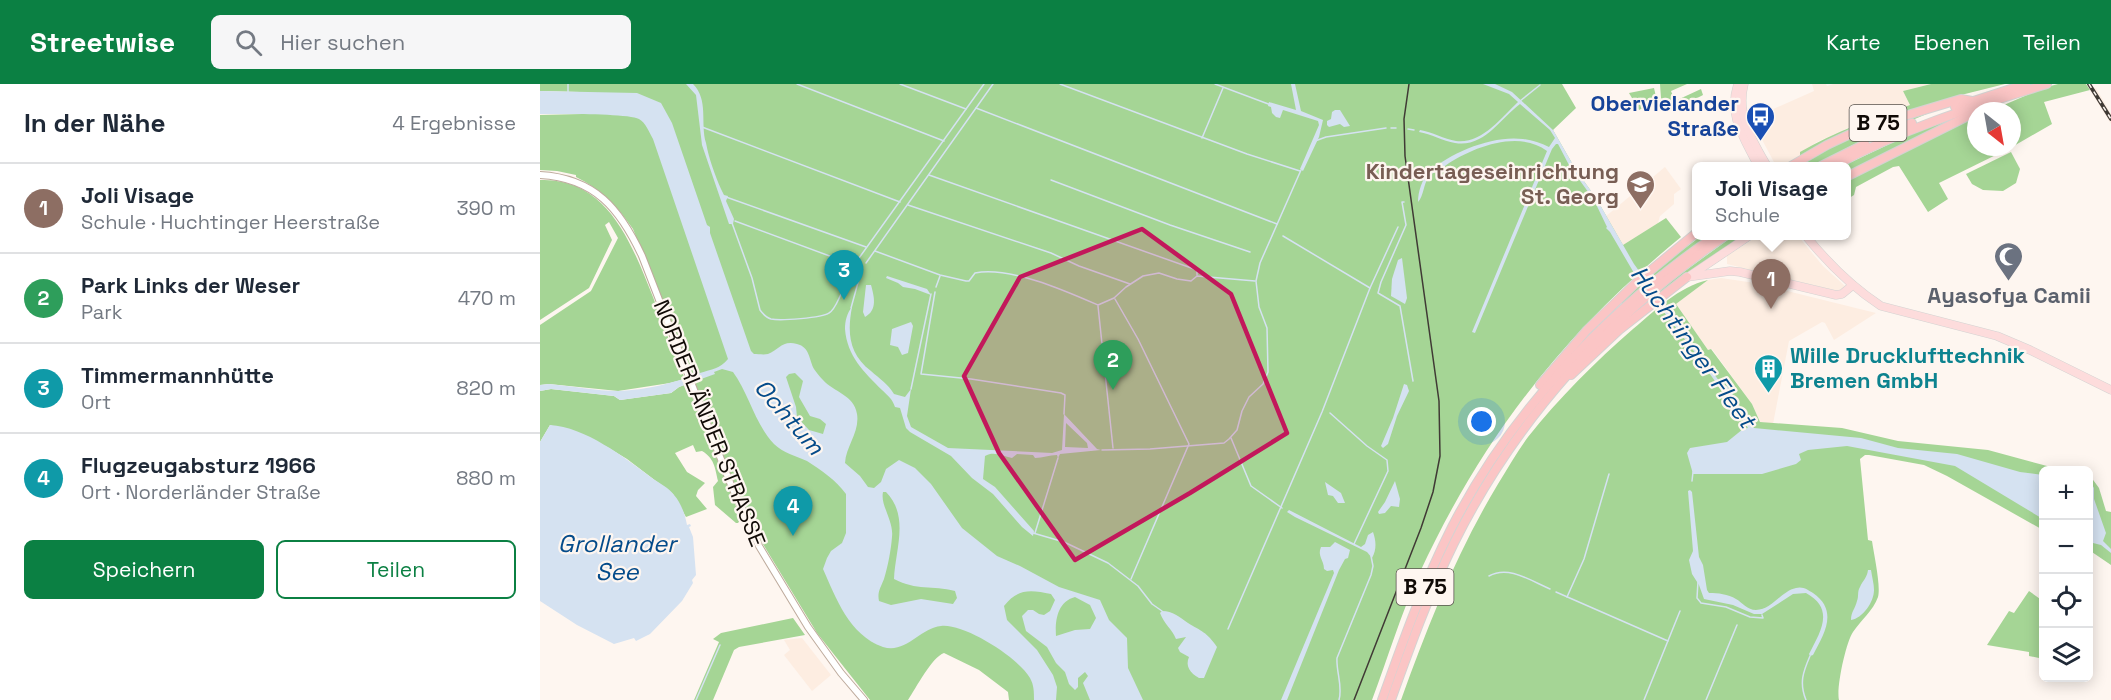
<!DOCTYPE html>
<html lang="de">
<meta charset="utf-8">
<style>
:root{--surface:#fff;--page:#f6f6f7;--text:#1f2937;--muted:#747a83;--line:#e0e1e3;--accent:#0b8043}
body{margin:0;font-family:"Space Grotesk",sans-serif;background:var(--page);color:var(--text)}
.controls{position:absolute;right:18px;bottom:18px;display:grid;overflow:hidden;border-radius:9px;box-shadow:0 3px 15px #0003}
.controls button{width:54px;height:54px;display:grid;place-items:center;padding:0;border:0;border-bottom:2px solid var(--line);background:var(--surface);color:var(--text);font:30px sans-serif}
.compass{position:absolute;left:1427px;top:18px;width:54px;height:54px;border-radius:50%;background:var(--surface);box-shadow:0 3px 15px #0003;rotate:149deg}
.you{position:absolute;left:942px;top:338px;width:21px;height:21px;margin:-15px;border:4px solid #fff;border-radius:50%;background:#1a73e8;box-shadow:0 0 0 9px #1a73e833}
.badge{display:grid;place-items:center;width:39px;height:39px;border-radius:50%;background:var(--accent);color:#fff;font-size:20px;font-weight:700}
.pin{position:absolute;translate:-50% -50px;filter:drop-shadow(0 2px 3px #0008)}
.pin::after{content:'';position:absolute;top:32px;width:21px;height:18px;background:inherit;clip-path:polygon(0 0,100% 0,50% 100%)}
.popup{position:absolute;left:1152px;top:78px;width:159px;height:78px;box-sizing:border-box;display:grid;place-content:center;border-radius:9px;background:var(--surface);filter:drop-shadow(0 2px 4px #0005);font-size:20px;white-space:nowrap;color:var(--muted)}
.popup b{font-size:22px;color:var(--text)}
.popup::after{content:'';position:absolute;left:50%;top:100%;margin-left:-12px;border:12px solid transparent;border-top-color:var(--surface)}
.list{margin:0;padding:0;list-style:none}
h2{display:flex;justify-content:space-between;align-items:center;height:78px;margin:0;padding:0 24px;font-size:26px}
h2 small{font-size:20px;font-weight:400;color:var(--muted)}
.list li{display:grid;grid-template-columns:39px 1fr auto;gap:18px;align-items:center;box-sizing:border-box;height:90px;padding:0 24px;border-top:2px solid var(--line)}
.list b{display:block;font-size:22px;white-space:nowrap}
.list p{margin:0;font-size:20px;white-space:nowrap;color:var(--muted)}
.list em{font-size:20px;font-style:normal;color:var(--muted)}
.actions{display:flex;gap:12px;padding:18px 24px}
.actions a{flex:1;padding:14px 0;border:2px solid var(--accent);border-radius:9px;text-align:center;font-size:21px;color:var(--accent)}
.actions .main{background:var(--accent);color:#fff}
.icon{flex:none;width:33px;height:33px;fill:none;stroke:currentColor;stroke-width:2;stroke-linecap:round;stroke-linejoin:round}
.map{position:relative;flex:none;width:1571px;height:616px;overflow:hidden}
header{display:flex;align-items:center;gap:36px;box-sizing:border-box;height:84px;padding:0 30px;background:var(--accent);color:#fff}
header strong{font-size:28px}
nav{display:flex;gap:33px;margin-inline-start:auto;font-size:21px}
.search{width:420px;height:54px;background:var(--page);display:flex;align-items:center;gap:15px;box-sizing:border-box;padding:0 21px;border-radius:9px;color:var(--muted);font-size:22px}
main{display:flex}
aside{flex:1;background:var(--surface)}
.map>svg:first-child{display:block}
.built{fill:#fdede1}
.green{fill:#a5d595}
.water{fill:#d5e2f1;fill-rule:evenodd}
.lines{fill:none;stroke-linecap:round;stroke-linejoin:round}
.stream{stroke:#d5e2f1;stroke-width:1.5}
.minor-casing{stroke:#beab9d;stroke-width:8}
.major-casing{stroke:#d4d3d2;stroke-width:9}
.highway-casing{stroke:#d4d3d2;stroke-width:10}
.minor{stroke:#fff;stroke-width:6}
.major{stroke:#fddcdc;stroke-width:8}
.highway{stroke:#fbc5c5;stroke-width:8}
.tram{stroke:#403a35;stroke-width:1.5}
.rail-casing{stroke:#403a35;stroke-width:4}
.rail{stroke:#fef6f0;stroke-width:1.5;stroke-dasharray:4.5;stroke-linecap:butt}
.marked{fill:#c2185b;fill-opacity:0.2;stroke:#c2185b;stroke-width:4.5;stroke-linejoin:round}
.labels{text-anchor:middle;stroke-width:4.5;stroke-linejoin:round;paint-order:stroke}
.shield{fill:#fef6f0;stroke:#57514c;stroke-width:1.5}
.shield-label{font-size:21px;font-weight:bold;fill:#100a06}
.transit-label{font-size:22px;font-weight:bold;fill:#164399;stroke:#fef6f0;text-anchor:end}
.education-label{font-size:22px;font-weight:bold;fill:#785e54;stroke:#fef6f0;text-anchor:end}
.worship-label{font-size:22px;font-weight:bold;fill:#5b616d;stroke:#fef6f0}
.culture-label{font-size:22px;font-weight:bold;fill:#0d838f;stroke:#fef6f0;text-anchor:start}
.street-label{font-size:22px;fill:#100a06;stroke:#fef6f0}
.water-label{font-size:24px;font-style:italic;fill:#044b8a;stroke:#fef6f0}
</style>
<header>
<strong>Streetwise</strong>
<div class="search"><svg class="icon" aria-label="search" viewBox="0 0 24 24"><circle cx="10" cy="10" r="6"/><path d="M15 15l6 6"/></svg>Hier suchen</div>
<nav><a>Karte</a><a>Ebenen</a><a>Teilen</a></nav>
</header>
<main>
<aside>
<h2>In der Nähe<small>4 Ergebnisse</small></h2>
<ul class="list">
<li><span class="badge" style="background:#8d6e63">1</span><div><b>Joli Visage</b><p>Schule · Huchtinger Heerstraße</p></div><em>390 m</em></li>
<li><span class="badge" style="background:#2e9e5b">2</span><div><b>Park Links der Weser</b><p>Park</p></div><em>470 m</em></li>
<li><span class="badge" style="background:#0f9aa8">3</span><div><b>Timmermannhütte</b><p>Ort</p></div><em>820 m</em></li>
<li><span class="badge" style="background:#0f9aa8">4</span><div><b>Flugzeugabsturz 1966</b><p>Ort · Norderländer Straße</p></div><em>880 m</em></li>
</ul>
<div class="actions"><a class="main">Speichern</a><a>Teilen</a></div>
</aside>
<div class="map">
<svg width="1571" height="616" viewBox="0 0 1571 616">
<rect width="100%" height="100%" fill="#fef6f0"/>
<g class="built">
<path d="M 1272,0 L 1286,0 L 1287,2 L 1293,0 L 1391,0 L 1363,7 L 1370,21 L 1330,34 L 1277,58 L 1261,68 L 1260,73 L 1245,82 L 1235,80 L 1211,35 L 1274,7 Z"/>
<path d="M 1556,4 L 1571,30 L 1571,40 L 1550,6 Z"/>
<path d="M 1125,83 L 1141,105 L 1134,110 L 1134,120 L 1120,132 L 1118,139 L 1083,161 L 1065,133 Z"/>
<path d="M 1218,152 L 1258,152 L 1283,182 L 1305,202 L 1303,205 L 1296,207 L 1187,180 L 1187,172 Z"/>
<path d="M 1181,194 L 1215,199 L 1336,229 L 1294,256 L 1285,239 L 1282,238 L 1249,257 L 1233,340 L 1220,338 L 1212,320 L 1172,265 L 1168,266 L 1136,220 L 1168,196 Z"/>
<path d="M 262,554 L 291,591 L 272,607 L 244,571 L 250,566 L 244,556 Z"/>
</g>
<g class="green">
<path d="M 0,0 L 1022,0 L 1036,24 L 1013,46 L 1036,86 L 1056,114 L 1083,161 L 1126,134 L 1141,153 C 1025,248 943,352 880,488 C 861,529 848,574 832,616 L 469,616 L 468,608 L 439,586 L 404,569 C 392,573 376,604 368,616 L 330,616 L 277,549 L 209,437 L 93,145 C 77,122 61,105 36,93 L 36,91 L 17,87 L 0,86 L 0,31 L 42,30 L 40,8 L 0,7 Z"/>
<path d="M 1120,0 L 1147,0 L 1131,7 L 1135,17 L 1161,5 L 1163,11 L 1142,22 L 1128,23 L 1121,14 Z"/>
<path d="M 1391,0 L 1465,0 L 1417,12 L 1332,38 L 1260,73 L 1260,68 C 1295,48 1332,34 1370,21 L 1363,7 Z"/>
<path d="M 1518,0 L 1546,0 L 1550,6 L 1504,18 L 1512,40 L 1472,63 L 1472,27 L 1450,27 L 1503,4 Z"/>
<path d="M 1114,4 L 1117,17 L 1099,26 L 1089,9 Z"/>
<path d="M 1388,27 L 1389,29 L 1313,61 L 1273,82 L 1255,82 L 1313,52 Z"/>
<path d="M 1420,31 L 1306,90 L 1306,82 L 1303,82 L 1375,48 Z"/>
<path d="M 1436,33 L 1436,63 L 1472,63 L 1399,99 L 1408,115 L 1388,128 L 1359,82 L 1353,83 L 1316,103 L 1314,111 L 1306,116 L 1306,96 Z"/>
<path d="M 1471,68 L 1480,85 L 1476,99 L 1463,107 L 1443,106 L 1432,100 L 1426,90 Z"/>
<path d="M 0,96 C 68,93 92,161 113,213 C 123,240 133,268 145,295 L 130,299 L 78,307 L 9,300 L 0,301 L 0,241 L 51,207 L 78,154 L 69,138 L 65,141 L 72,156 L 49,204 L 0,236 Z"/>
<path d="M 1161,152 L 1169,152 L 1114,192 L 1082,220 L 1081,218 L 1109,191 Z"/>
<path d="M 1193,152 L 1204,152 L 1075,247 L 1116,208 Z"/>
<path d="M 1168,196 L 1136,220 L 1168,266 L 1171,265 L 1212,320 L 1220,338 L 1302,344 L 1358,357 L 1448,366 L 1507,382 L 1545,383 L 1547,386 L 1504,386 L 1503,446 L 1407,392 L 1384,381 L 1329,371 L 1325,371 L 1320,375 L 1328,456 L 1332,457 C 1334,471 1341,502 1338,513 C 1333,527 1321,536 1313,548 C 1306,558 1296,604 1299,616 L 861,616 C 888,541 917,468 958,400 C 968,384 977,368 988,353 C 1019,314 1055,278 1093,245 C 1116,226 1138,203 1168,196 Z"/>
<path d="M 147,300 L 201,435 L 198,439 L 196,439 L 175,421 L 173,403 L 178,397 C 175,383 174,374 162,367 L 156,368 L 153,361 L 135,369 L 147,388 L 165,399 L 158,406 L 156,412 L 167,425 L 146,433 L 133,410 L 87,375 L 67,363 L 10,341 L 0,358 L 0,307 L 11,305 L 74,312 L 80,316 L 131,309 L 139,303 Z"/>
<path d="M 1548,389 L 1559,404 L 1566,427 L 1571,428 L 1571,481 L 1549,466 Z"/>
<path d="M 1489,507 L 1503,517 L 1503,572 L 1499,574 L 1489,572 L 1489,568 L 1447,561 L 1469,527 L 1474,529 Z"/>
<path d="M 253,534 L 265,551 L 199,563 L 194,566 L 173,616 L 154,616 L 179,558 L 173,555 L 181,549 Z"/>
</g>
<g class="water">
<path d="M 146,0 L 153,0 C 169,16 160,39 166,59 C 169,75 175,91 181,105 L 184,111 L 188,112 L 186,117 L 194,135 L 193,140 L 189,140 L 162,61 L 156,11 Z"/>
<path d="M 751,0 L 755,0 L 761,27 L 783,36 L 779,53 L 763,87 L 760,85 L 779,41 L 778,37 L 743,26 L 740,34 L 736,33 L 732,29 L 731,23 L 728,22 L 729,18 L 756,26 Z"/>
<path d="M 943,0 L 955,0 L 972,8 L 1013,46 L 1036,86 L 1056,114 L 1094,180 L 1182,301 L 1187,302 L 1214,344 L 1321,354 L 1358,364 L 1417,370 L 1480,388 L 1503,391 L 1503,435 L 1415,382 L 1307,362 L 1268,366 L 1259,370 L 1261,376 L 1256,380 L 1222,390 L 1153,390 L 1147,369 L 1150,364 L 1187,358 L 1203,345 L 1208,344 L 1153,266 L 1094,189 L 1070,148 L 1066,144 L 1067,143 L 1054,116 L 1030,83 L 1018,60 L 1016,60 L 1012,65 L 935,249 L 932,248 L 1007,67 C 978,45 931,64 905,82 C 900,85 893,88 889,93 C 883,100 884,112 878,118 C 878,108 882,95 889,88 C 911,68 953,51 983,55 C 992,56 1001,59 1009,63 L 1015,54 L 1010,46 L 980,20 C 960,35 944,64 915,59 C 903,57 891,50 879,48 L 880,46 C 892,48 904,55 916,57 C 942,60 961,34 978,18 L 969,10 Z"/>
<path d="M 0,7 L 97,9 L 121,19 L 132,39 L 167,141 L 170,143 L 170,149 L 211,267 L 214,270 C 218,270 224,271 228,270 C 239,266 242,256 257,260 C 270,263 269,276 274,285 C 276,288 280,293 283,296 C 294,308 314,311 317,330 C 320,348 306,362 305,379 L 320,392 L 328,403 L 334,404 L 341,398 L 346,385 L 359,376 L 375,384 L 391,400 L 422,444 L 457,472 L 480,482 L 519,503 L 560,516 L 569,536 L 587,554 L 588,584 L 603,616 L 550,616 L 543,599 L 548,592 L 545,588 L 538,594 L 538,603 L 535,606 L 529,600 L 525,588 L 516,579 L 507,563 L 486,547 L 482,532 L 488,526 L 493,526 L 499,530 L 504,531 L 510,527 L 515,516 L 511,510 C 491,506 478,504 464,522 L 467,536 L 497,566 L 513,591 L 517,603 L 516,616 L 494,616 C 494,608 494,601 490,594 C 479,574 424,539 401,542 C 380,544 366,570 343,563 C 309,551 296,514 283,485 L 287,474 L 291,467 L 302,459 L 306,449 L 306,410 C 296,396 281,386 267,377 C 256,372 243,369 234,360 C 215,340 209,310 193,288 L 182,285 L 174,288 L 175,290 L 139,303 L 131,309 L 80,316 L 74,312 L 11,305 L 0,307 L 0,301 L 9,300 C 32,302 56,307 79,307 C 106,306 134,299 160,289 C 172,285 180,285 188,275 L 113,55 C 109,48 106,39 99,35 C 88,29 17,30 0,30 ZM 255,289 L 263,297 L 259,313 L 270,332 L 280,335 L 286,340 L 283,350 L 269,346 L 257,333 L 256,323 L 246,293 L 249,290 ZM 343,408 L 346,408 C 370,432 355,467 354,495 C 377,507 392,501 415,507 L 417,514 L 413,520 L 381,515 L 351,521 L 339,517 C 337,508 341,503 344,495 C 348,482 351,466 352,453 C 354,437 340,421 343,408 ZM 535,513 L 550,521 L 556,534 L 550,545 L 535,546 L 516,552 C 515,537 517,518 535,513 Z"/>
<path d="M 795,26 L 800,26 L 810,42 L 804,43 L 800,40 L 789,43 L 787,41 L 787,37 L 791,35 L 792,28 Z"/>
<path d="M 862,174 L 867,214 L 865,220 L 851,212 L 852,195 L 858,176 Z"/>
<path d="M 347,192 L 387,205 L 391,211 L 375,205 L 363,203 L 358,199 L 346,194 Z"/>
<path d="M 326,201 L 331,201 C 334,212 338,226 325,233 L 323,228 Z"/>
<path d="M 312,223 C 307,249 309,270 331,287 C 340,295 348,300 354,310 L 365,313 L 371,305 L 367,332 L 371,343 L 408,364 L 512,369 L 522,366 L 524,330 L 557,365 L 561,366 L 520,370 L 518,374 L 517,371 C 509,371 503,374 495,374 L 493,371 L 477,370 L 472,374 C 462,372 454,367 445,372 L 443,395 L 455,403 L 494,447 L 493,452 L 482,443 L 453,410 L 432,394 L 411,372 L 370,348 L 366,344 L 360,324 L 355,323 C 352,314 348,312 342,306 C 324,288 307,272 305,245 C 305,237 307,229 312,223 ZM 526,339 L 547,359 L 548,364 L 525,363 Z"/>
<path d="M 371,238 L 373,242 L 368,269 L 362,271 L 358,263 L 350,261 L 352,245 Z"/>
<path d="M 864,300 L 867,301 L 869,307 L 857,332 L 848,360 L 843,364 L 841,362 L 853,334 Z"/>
<path d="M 10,341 C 45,343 84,373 112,394 C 119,399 129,404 134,411 C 141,419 145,430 147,441 L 150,440 L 151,442 L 149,443 L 153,453 L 156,491 L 152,496 L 153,499 L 142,517 L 110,550 L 96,557 L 94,554 L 74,560 L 37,541 L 0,517 L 0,358 Z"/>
<path d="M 1549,396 L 1554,404 L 1554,415 L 1566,449 L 1563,457 L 1571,465 L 1571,469 L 1561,461 L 1549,458 Z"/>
<path d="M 855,397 L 860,415 L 859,423 L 851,422 L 845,429 L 839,430 L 838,428 L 845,418 Z"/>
<path d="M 785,398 L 801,409 L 805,419 L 798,419 L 793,412 L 788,411 Z"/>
<path d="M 1150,406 L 1152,408 L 1159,473 L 1163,481 L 1167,506 L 1169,509 C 1178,509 1188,510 1196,515 C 1203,519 1207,526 1216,526 C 1232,526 1241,507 1256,504 C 1263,502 1268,506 1273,509 C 1299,527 1284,550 1273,571 L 1270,572 L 1269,570 C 1281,547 1295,525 1266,509 L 1253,510 L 1222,530 L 1214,530 L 1193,521 L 1164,515 L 1159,501 L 1152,490 L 1149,476 L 1153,467 L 1148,407 Z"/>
<path d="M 749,426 L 821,463 L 825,460 L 828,451 L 833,448 C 836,457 837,465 832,474 L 827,468 L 755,433 L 747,428 Z"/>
<path d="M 795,458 L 810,466 L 808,474 L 805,475 L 799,486 L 747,616 L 741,616 L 794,489 L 793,486 L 787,487 L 784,485 C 784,476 777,472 781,463 L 790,463 Z"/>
<path d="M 1328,486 L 1331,486 C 1332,493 1334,500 1334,506 C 1334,518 1323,534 1311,536 C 1311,528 1315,525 1317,517 C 1319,512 1317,508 1320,503 C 1323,496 1327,494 1328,486 Z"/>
<path d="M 622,527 C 633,527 639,533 648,539 C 661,547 667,548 677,563 L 664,594 L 659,594 C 650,589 645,582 649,573 L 640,568 L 638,564 L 646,553 L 636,555 C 632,545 624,540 620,529 Z"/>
</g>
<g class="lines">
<g class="stream">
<path d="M 257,0 L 404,57"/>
<path d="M 360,0 L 426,25"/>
<path d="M 520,0 L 707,70 L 760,87"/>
<path d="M 675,0 L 731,21"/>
<path d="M 28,8 L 28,0"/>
<path d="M 980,17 L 1000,1"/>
<path d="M 436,24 L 737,140"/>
<path d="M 162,43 L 360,118"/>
<path d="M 851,44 L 856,44"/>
<path d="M 868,45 L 874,46"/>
<path d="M 662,54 L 683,4"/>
<path d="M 775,57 L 786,53 L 846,44"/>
<path d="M 389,91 L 657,186 L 657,191"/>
<path d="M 511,96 L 630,141 L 710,168"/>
<path d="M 186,113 L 326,163"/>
<path d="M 864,118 L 862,118 L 866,141 L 841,198 L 838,209 L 860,222 L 873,297"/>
<path d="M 368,121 L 511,169 L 539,182 L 590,200"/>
<path d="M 195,137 L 314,181"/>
<path d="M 192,139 L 212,194 L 220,226 C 223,230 227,234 231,235 C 240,237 282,234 289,229 C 296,225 299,212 304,205 L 309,204 L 314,181 L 444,0"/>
<path d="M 335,167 L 400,191 L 426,197 L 429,197 L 435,189 C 470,182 526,207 558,221 L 574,214 L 586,203 L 603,192 L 619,189 L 637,195 L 651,197 L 657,192 L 715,197"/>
<path d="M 326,179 L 453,0"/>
<path d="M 396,203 L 400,192"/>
<path d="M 830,204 L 858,143"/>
<path d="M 395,208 L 381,290 L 431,295 L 521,309 L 525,311 L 524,330"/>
<path d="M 575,215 L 598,255 L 649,360 L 591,495"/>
<path d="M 558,222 L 573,364"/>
<path d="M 311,224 L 322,184"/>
<path d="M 371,305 L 391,210"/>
<path d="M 790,329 L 827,362 L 847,376 L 848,387 L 814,460"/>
<path d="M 691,354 L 711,402 L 742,424"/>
<path d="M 562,366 L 610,365 L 684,359 L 689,355 L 697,346 L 702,327 L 709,313 L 723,300 L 728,288 L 727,244 L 719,223 L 716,197 L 720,179 L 761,86"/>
<path d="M 1152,397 L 1153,388"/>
<path d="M 493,449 L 524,458 L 568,479 L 598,502 L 612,520 L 622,527"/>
<path d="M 495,449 L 518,374"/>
<path d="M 949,492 C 969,481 991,497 1010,505"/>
<path d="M 1158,497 L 1157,514 L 1161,519 L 1186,523 L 1210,533 L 1223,534 L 1222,531"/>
<path d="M 1016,508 L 1128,557"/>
<path d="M 1027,513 L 1044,475 L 1069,390"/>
<path d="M 688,545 L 782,328 L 830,204 L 743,152"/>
<path d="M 156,616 L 180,561"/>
<path d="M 799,616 C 803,602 796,588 797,574 L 831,491 L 833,482 L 831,472"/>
<path d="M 1104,616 L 1140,527"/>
<path d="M 1166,616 L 1197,541"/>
<path d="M 1266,616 C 1259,599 1263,588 1270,572"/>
</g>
<defs>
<path id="minor" d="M 0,91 C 55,94 80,125 102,172 L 191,401 L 219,462 L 268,543 L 301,589 L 324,616"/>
<g id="major">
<path d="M 1198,0 C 1187,32 1205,55 1218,82"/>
<path d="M 1204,0 C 1196,31 1212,56 1227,82"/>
<path d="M 1266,152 C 1287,178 1312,203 1341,222 L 1457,252 L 1490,266 L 1571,306"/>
<path d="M 1151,191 L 1209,152"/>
<path d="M 1147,193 L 1190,187 L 1200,188 L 1296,211 L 1302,210 L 1313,201"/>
</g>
<g id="highway">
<path d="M 1415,23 L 1486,0"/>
<path d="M 1345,50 L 1372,39"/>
<path d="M 1251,82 L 1287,61 L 1321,45 L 1421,15 L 1432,17"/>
<path d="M 1281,82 L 1325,60"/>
<path d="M 1294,82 C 1361,45 1433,23 1507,0"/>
<path d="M 1306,93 L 1434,29 L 1440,22"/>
<path d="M 1031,291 L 1079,246 L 1147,193"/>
<path d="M 1000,301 L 1047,246 L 1099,196 L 1156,149"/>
<path d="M 842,616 C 863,557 884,498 912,443 C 973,325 1067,227 1175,152"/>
<path d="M 851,616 C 870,563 889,510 914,459 C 976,334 1071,230 1185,152"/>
</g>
</defs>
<use href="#minor" class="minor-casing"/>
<use href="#major" class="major-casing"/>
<use href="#highway" class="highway-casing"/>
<use href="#minor" class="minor"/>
<use href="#major" class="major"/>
<use href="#highway" class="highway"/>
<path class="tram" d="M 814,616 L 881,444 L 893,408 L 900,372 L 899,317 L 865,72 L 864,35 L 869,0"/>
<defs>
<path id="rail" d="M 1549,0 L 1571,35"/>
</defs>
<use href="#rail" class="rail-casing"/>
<use href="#rail" class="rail"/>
</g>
<path class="marked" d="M 602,145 L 691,210 L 747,349 L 650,409 L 535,476 L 459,369 L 424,292 L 480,193 Z"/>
<defs>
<symbol id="bus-pin" viewBox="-11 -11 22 30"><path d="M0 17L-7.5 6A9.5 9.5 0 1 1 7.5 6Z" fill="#1a4fb4" stroke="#fef6f0"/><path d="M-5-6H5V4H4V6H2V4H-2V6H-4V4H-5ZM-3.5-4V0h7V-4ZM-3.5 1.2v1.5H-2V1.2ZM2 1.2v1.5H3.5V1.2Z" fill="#fff"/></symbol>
<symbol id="school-pin" viewBox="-11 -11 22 30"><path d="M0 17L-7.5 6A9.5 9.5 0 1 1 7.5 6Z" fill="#8d6e63" stroke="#fef6f0"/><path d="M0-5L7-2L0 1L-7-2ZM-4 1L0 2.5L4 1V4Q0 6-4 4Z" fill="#fff"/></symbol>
<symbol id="mosque-pin" viewBox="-11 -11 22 30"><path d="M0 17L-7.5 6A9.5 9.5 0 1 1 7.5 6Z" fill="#6b7280" stroke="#fef6f0"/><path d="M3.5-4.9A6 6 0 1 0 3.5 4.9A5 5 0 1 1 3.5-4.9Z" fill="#fff"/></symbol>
<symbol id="building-pin" viewBox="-11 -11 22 30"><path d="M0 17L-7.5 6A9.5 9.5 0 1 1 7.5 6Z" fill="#0f9aa8" stroke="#fef6f0"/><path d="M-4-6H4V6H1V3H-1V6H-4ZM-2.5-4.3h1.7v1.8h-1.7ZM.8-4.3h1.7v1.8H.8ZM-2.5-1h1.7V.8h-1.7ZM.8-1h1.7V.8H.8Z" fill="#fff"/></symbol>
</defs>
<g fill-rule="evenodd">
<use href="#bus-pin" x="1204" y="16" width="33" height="45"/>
<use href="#school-pin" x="1084" y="84" width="33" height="45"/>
<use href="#mosque-pin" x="1452" y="156" width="33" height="45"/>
<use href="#building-pin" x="1212" y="268" width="33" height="45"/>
</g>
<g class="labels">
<g class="shield">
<rect x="1309.5" y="21" width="57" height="36" rx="4.5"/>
<rect x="856.5" y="485" width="57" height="36" rx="4.5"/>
</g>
<g class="shield-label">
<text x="1338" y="46">B 75</text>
<text x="885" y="510">B 75</text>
</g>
<g class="transit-label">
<text x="1199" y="27">Obervielander<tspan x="1199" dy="25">Straße</tspan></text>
</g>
<g class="education-label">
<text x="1079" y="95">Kindertageseinrichtung<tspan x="1079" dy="25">St. Georg</tspan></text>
</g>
<g class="worship-label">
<text x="1469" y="219">Ayasofya Camii</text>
</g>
<g class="culture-label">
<text x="1250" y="279">Wille Drucklufttechnik<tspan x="1250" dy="25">Bremen GmbH</tspan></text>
</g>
<g class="street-label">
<text transform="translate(170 339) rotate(68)" y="8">NORDERLÄNDER STRASSE</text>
</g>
<g class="water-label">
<text transform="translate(1153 263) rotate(54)" y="8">Huchtinger Fleet</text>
<text transform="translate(249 333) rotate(49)" y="8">Ochtum</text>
<text x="77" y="468">Grollander<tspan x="77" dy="28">See</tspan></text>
</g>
</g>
</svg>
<div class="controls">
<button>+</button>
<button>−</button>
<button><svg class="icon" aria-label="locate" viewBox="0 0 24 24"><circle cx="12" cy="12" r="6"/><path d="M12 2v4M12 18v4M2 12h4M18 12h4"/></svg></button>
<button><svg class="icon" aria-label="layers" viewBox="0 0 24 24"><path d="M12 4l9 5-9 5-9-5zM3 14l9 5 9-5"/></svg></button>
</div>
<svg class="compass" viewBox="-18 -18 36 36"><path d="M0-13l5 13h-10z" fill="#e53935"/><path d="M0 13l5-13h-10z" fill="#747a83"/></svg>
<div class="you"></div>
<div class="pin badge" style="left:1231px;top:225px;background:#8d6e63">1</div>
<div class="popup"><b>Joli Visage</b>Schule</div>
<div class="pin badge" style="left:573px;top:306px;background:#2e9e5b">2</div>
<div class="pin badge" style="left:304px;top:216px;background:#0f9aa8">3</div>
<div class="pin badge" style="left:253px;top:452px;background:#0f9aa8">4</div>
</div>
</main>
